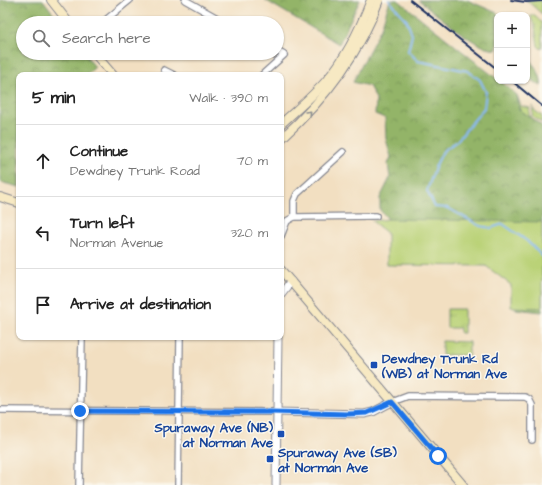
<!DOCTYPE html>
<meta charset="utf-8">
<style>
:root{--surface:#fff;--page:#f6f6f6;--text:#222;--muted:#767676;--line:#e0e0e0}
body{margin:0;font-family:"Architects Daughter",sans-serif;background:var(--page);color:var(--text)}
.controls{position:absolute;right:12px;top:12px;display:grid;overflow:hidden;border-radius:8px;box-shadow:0 1px 3px #0004}
.controls button{width:36px;height:36px;display:grid;place-items:center;padding:0;border:0;border-bottom:1px solid var(--line);background:var(--surface);color:var(--text);font:20px sans-serif}
.stop{position:absolute;width:12px;height:12px;margin:-9px;border:3px solid #1a73e8;border-radius:50%;background:#fff}
.stop.end{background:#1a73e8;border-color:#fff;box-shadow:0 1px 4px #0008}
.list{margin:0;padding:0;list-style:none}
h2{display:flex;justify-content:space-between;align-items:center;height:52px;margin:0;padding:0 16px;font-size:17px}
h2 small{font-size:13px;font-weight:400;color:var(--muted)}
.list li{display:grid;grid-template-columns:26px 1fr auto;gap:12px;align-items:center;box-sizing:border-box;height:72px;padding:0 16px;border-top:1px solid var(--line)}
.list b{display:block;font-size:15px;white-space:nowrap}
.list p{margin:0;font-size:13px;white-space:nowrap;color:var(--muted)}
.list em{font-size:13px;font-style:normal;color:var(--muted)}
.icon{flex:none;width:22px;height:22px;fill:none;stroke:currentColor;stroke-width:2;stroke-linecap:round;stroke-linejoin:round}
.map{position:relative;flex:none;width:542px;height:485px;overflow:hidden}
.search{position:absolute;background:var(--surface);box-shadow:0 1px 3px #0004;left:16px;top:16px;width:268px;height:44px;display:flex;align-items:center;gap:10px;box-sizing:border-box;padding:0 14px;border-radius:22px;color:var(--muted);font-size:15px}
.panel{position:absolute;background:var(--surface);box-shadow:0 1px 3px #0004;left:16px;top:72px;width:268px;height:268px;border-radius:8px}
.map>svg:first-child{display:block}
.grass{fill:url(#grass-tufts);stroke:#6a806a}
.forest{fill:url(#forest-crowns);stroke:#577263}
.green{fill:#bad277;stroke:#6a806a}
.lines{fill:none;stroke-linecap:round;stroke-linejoin:round}
.stream{stroke:#89baf5;stroke-width:2}
.minor-casing{stroke:#868790;stroke-width:8}
.tertiary-casing{stroke:#868790;stroke-width:9}
.secondary-casing{stroke:#868790;stroke-width:10}
.minor{stroke:#fff;stroke-width:5.5}
.tertiary{stroke:#fff;stroke-width:7}
.secondary{stroke:#f7e9c3;stroke-width:8}
.rail{stroke:#1b2f5e;stroke-width:2}
.oneway{stroke:#898c90}
.route{stroke:#1a73e8;stroke-width:5}
.transit-dot{fill:#1a4fb4;stroke:#fbf7ec;stroke-width:1.5}
.labels{text-anchor:middle;stroke-width:3;stroke-linejoin:round;paint-order:stroke}
.transit-label{font-size:13px;font-weight:bold;fill:#164399;stroke:#fbf7ec;text-anchor:start}
</style>
<div class="map">
<svg width="542" height="485" viewBox="0 0 542 485">
<defs>
<pattern id="grass-tufts" width="24" height="20" patternUnits="userSpaceOnUse"><rect width="24" height="20" fill="#bad277"/><path d="M3 7l-1-3M5 7V3M7 7l1-3M15 17l-1-3M17 17v-4M19 17l1-3" fill="none" stroke="#9fb569"/></pattern>
<pattern id="forest-crowns" width="20" height="18" patternUnits="userSpaceOnUse"><rect width="20" height="18" fill="#93b468"/><path d="M2 6a3 3 0 1 1 6 0M12 15a3 3 0 1 1 6 0" fill="none" stroke="#779359"/></pattern>
</defs>
<rect width="100%" height="100%" fill="#fbf7ec"/>
<filter id="ink" filterUnits="userSpaceOnUse"><feTurbulence type="fractalNoise" baseFrequency=".025" numOctaves="2"/><feDisplacementMap in="SourceGraphic" scale="8" xChannelSelector="R" yChannelSelector="G"/><feConvolveMatrix kernelMatrix="1 2 1 2 8 2 1 2 1" color-interpolation-filters="sRGB"/></filter>
<filter id="wash" filterUnits="userSpaceOnUse"><feTurbulence type="fractalNoise" baseFrequency=".012" numOctaves="4" result="noise"/><feDisplacementMap in="SourceGraphic" scale="16" xChannelSelector="R" yChannelSelector="G"/><feGaussianBlur stdDeviation="0.9" result="paint"/><feColorMatrix in="noise" values="0 0 0 0 0 0 0 0 0 0 0 0 0 0 0 0 0 1.4 0 .05"/><feComposite in="paint" operator="in"/></filter>
<g filter="url(#wash)">
<rect width="100%" height="100%" fill="#f2dfc1"/>
<g class="grass">
<path d="M 526,0 L 540,0 L 542,4 L 542,14 Z"/>
<path d="M 532,15 L 536,17 L 542,23 L 542,49 L 540,48 L 538,46 L 535,28 L 531,17 Z"/>
<path d="M 517,95 L 521,106 L 530,108 L 529,114 L 531,119 L 519,109 Z"/>
<path d="M 533,106 L 534,110 L 542,116 L 542,123 L 532,116 Z"/>
<path d="M 447,309 L 464,309 L 464,333 L 460,333 L 460,328 L 447,328 Z"/>
<path d="M 442,341 L 469,342 L 469,355 L 442,355 Z"/>
</g>
<g class="forest">
<path d="M 0,0 L 43,0 L 61,23 L 23,23 L 23,53 L 84,53 L 95,67 L 87,75 L 19,75 L 19,187 L 0,182 Z"/>
<path d="M 265,0 L 360,0 L 339,44 Z"/>
<path d="M 390,0 L 398,0 L 497,79 L 497,81 L 500,81 L 517,95 L 519,109 L 542,126 L 542,282 L 391,228 L 388,219 L 380,210 L 380,198 L 390,178 L 388,164 L 391,157 L 386,139 L 385,118 L 375,114 L 376,99 L 369,86 L 353,82 L 381,28 Z"/>
<path d="M 419,0 L 467,0 L 497,13 L 499,15 L 497,15 L 497,49 C 482,54 433,11 419,0 Z"/>
<path d="M 527,57 C 535,66 542,74 541,86 L 529,78 L 527,68 Z"/>
<path d="M 542,291 L 542,312 L 516,309 L 516,301 Z"/>
</g>
<path class="green" d="M 388,219 L 542,222 L 542,308 L 511,307 L 511,285 L 486,266 L 387,265 L 387,233 L 372,221 Z"/>
<g class="lines">
<path class="stream" d="M 389,0 L 407,21 L 412,35 L 408,51 L 418,61 L 468,71 L 480,80 L 486,92 L 484,108 L 457,141 L 443,151 L 435,167 L 427,191 L 435,207 L 448,208 L 480,226 L 491,228 L 503,224 L 527,241 L 542,256"/>
</g>
</g>
<g filter="url(#ink)">
<g class="lines">
<defs>
<g id="minor">
<path d="M 185,0 L 226,23"/>
<path d="M 102,23 L 130,0"/>
<path d="M 164,70 L 174,75"/>
<path d="M 262,75 L 284,55 L 277,51"/>
<path d="M 294,217 L 294,201 L 297,194 L 343,152"/>
<path d="M 281,236 L 287,221 L 294,217 L 376,216"/>
<path d="M 392,402 L 408,396 L 525,397 L 529,399 L 532,405 L 532,440"/>
<path d="M 0,410 L 277,412"/>
<path d="M 79,485 L 82,337"/>
<path d="M 178,485 L 180,337"/>
</g>
<g id="tertiary">
<path d="M 281,294 L 291,281"/>
<path d="M 277,412 L 364,414 L 373,412 L 392,402"/>
<path d="M 276,485 L 278,337"/>
</g>
<g id="secondary">
<path d="M 51,0 L 69,23"/>
<path d="M 94,53 L 113,75"/>
<path d="M 281,124 C 296,110 312,97 326,81 C 347,57 360,29 371,0"/>
<path d="M 281,139 C 324,100 359,56 379,0"/>
<path d="M 0,197 L 19,203"/>
<path d="M 281,270 L 463,485"/>
</g>
</defs>
<use href="#minor" class="minor-casing"/>
<use href="#tertiary" class="tertiary-casing"/>
<use href="#secondary" class="secondary-casing"/>
<use href="#minor" class="minor"/>
<use href="#tertiary" class="tertiary"/>
<use href="#secondary" class="secondary"/>
<g class="rail">
<path d="M 410,0 L 497,69"/>
<path d="M 511,0 L 526,2 L 542,1"/>
<path d="M 512,81 L 542,106"/>
</g>
</g>
<defs><path id="oneway-chevron" d="M-2-3.5L2.5 0L-2 3.5" fill="none" stroke-width="1.6" stroke-linecap="round" stroke-linejoin="round"/></defs>
<use class="oneway" href="#oneway-chevron" transform="translate(309 113) rotate(-46)"/>
</g>
<g class="lines" filter="url(#ink)">
<path class="route" d="M 80,411 L 270,412 L 349,414 L 367,413 L 392,402 L 438,456"/>
</g>
<g class="transit-dot">
<rect x="370" y="361" width="8" height="8" rx="2"/>
<rect x="277" y="430" width="8" height="8" rx="2"/>
<rect x="266" y="455" width="8" height="8" rx="2"/>
</g>
<g class="labels">
<g class="transit-label">
<text x="382" y="363">Dewdney Trunk Rd<tspan x="382" dy="15">(WB) at Norman Ave</tspan></text>
<text x="273" y="432" text-anchor="end">Spuraway Ave (NB)<tspan x="273" dy="15">at Norman Ave</tspan></text>
<text x="278" y="457">Spuraway Ave (SB)<tspan x="278" dy="15">at Norman Ave</tspan></text>
</g>
</g>
</svg>
<div class="controls">
<button>+</button>
<button>−</button>
</div>
<div class="stop" style="left:438px;top:456px"></div>
<div class="stop end" style="left:80px;top:411px"></div>
<div class="search"><svg class="icon" aria-label="search" viewBox="0 0 24 24"><circle cx="10" cy="10" r="6"/><path d="M15 15l6 6"/></svg>Search here</div>
<section class="panel">
<h2>5 min<small>Walk · 390 m</small></h2>
<ul class="list">
<li><svg class="icon" aria-label="ahead" viewBox="0 0 24 24"><path d="M12 20V5M6 11l6-6 6 6"/></svg><div><b>Continue</b><p>Dewdney Trunk Road</p></div><em>70 m</em></li>
<li><svg class="icon" aria-label="left" viewBox="0 0 24 24"><path d="M17 20v-9H6M10 6l-5 5 5 5"/></svg><div><b>Turn left</b><p>Norman Avenue</p></div><em>320 m</em></li>
<li><svg class="icon" aria-label="arrive" viewBox="0 0 24 24"><path d="M6 21V4h12l-3 4 3 4H6"/></svg><div><b>Arrive at destination</b></div></li>
</ul>
</section>
</div>
